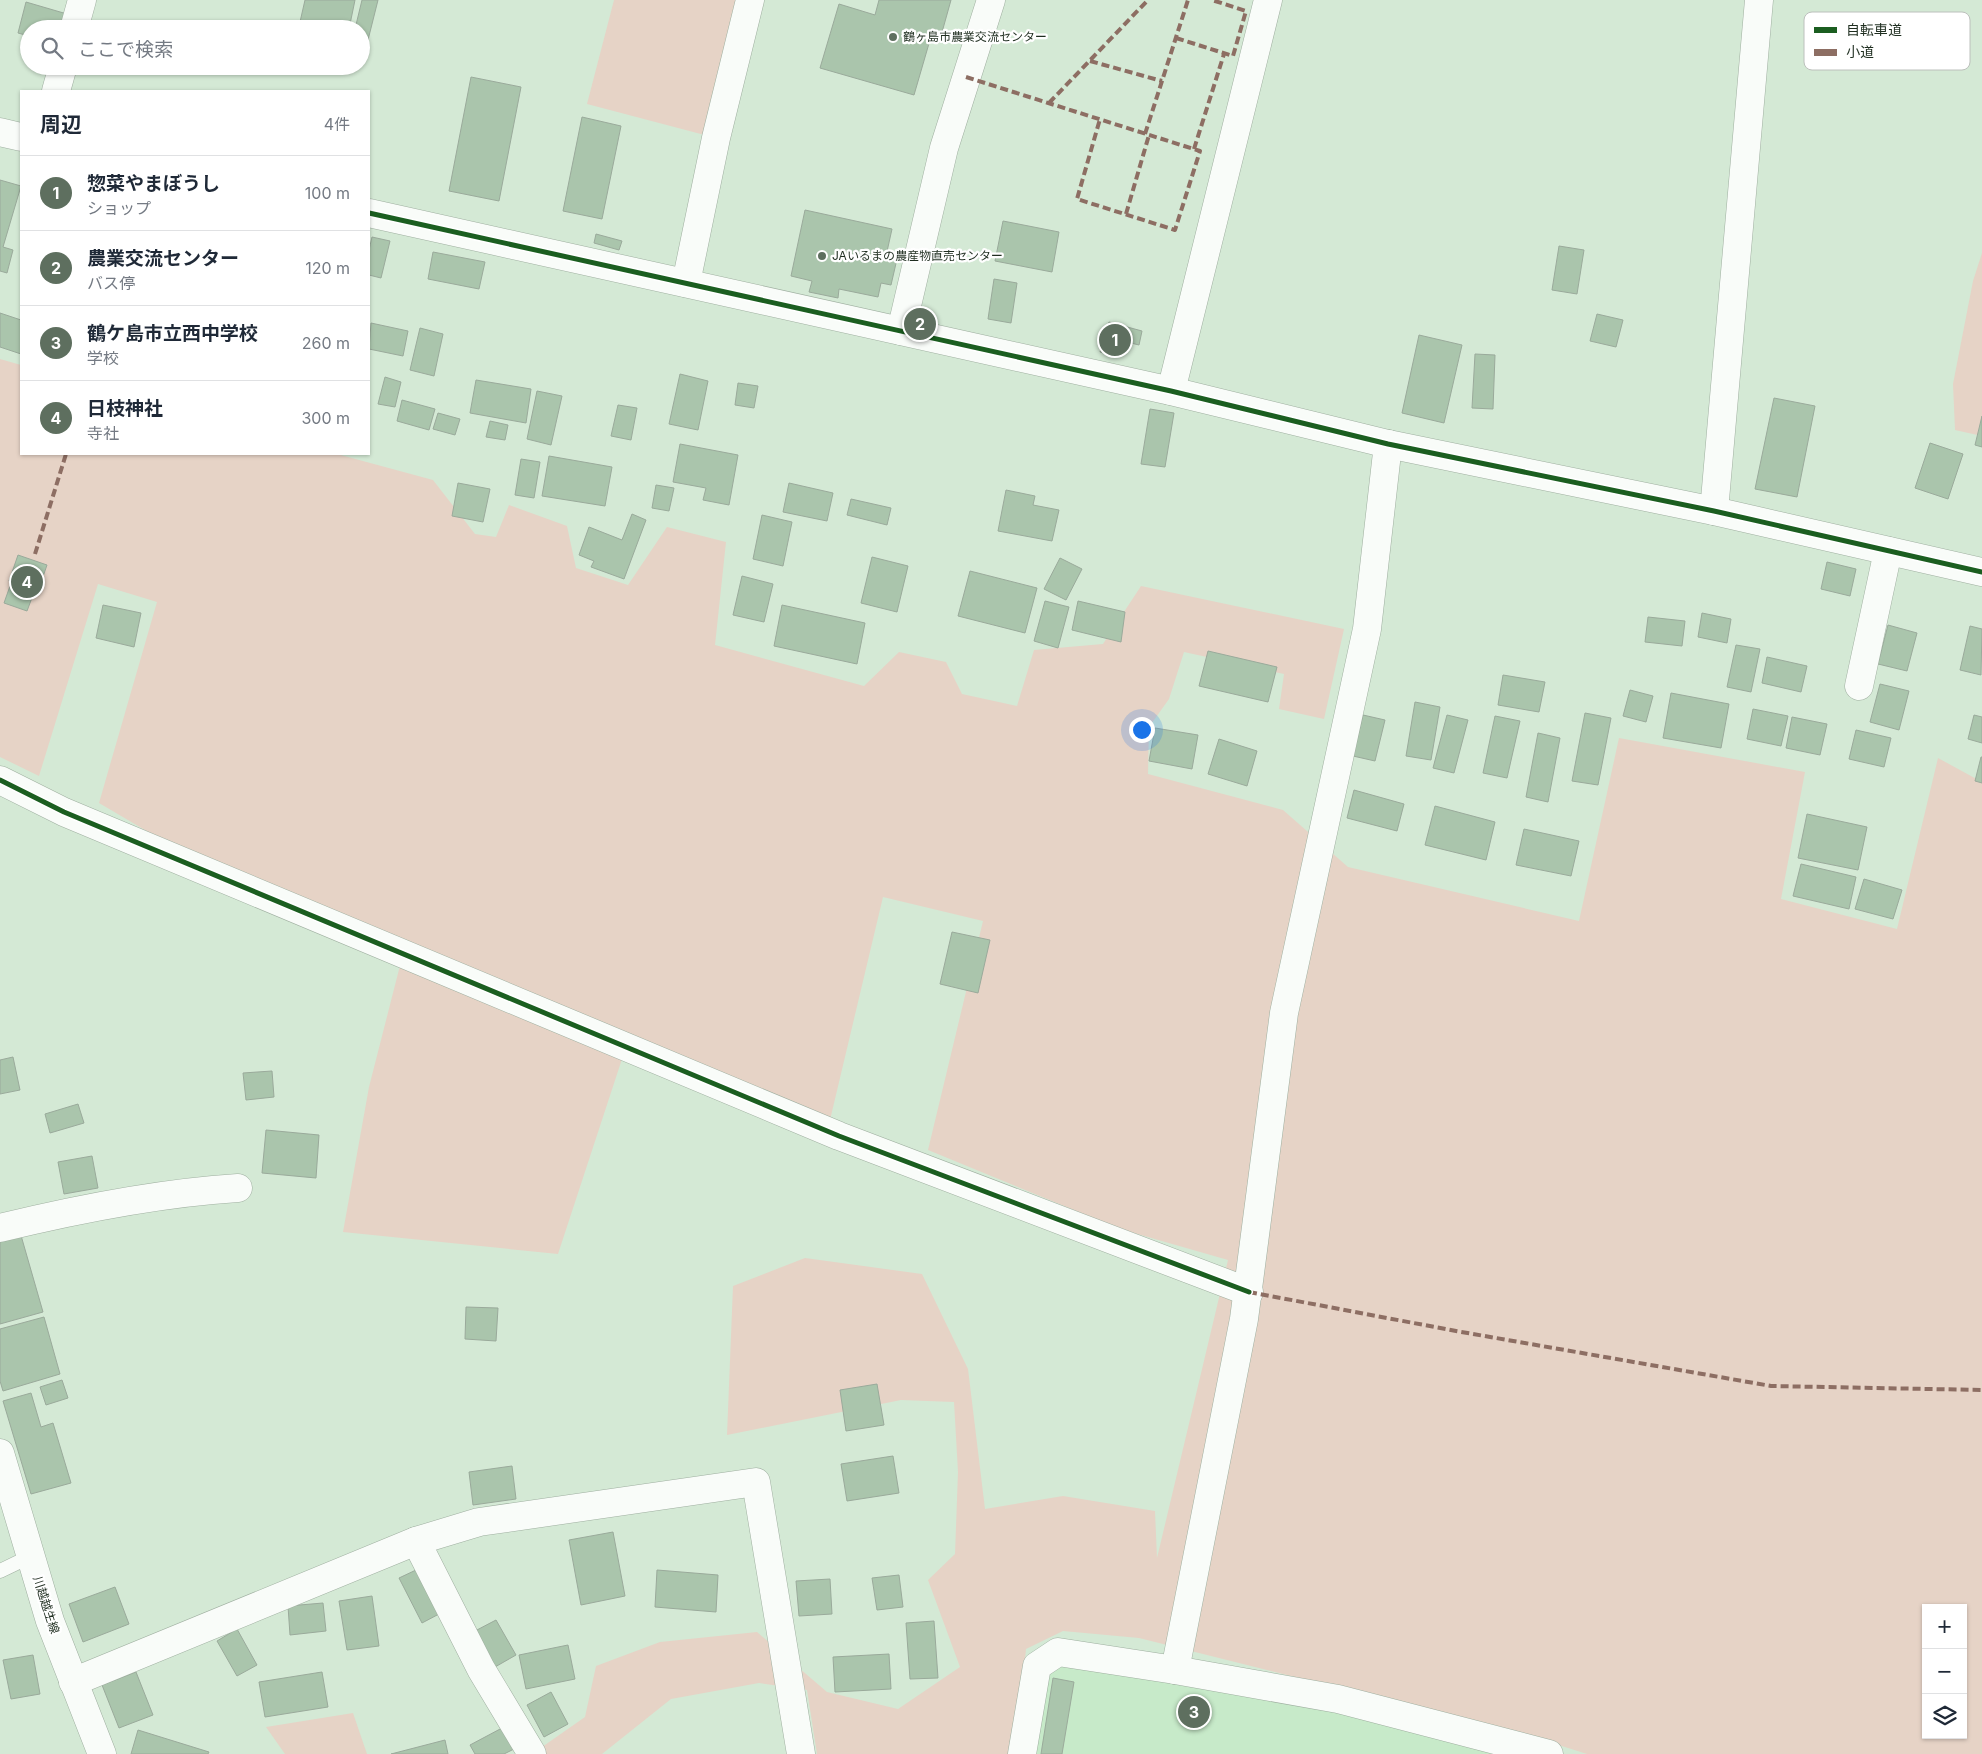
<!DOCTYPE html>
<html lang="ja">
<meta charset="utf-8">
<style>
:root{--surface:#fff;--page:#f6f6f7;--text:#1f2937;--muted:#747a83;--line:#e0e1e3;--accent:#5e6f5f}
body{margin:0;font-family:Inter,"Noto Sans JP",sans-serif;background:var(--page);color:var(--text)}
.controls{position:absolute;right:15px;bottom:15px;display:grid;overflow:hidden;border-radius:0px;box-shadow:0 1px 4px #0004}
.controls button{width:45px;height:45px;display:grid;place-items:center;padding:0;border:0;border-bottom:1px solid var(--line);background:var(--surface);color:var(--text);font:25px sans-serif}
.you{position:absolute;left:1141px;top:729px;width:18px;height:18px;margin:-12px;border:4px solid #fff;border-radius:50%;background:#1a73e8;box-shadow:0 0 0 8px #1a73e833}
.badge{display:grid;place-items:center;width:32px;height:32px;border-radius:50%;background:var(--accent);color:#fff;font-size:16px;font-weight:700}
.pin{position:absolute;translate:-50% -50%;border:2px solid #fff;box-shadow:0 1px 5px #0006}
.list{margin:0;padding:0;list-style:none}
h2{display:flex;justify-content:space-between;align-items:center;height:65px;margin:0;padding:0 20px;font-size:21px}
h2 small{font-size:16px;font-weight:400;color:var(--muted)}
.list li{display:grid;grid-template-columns:32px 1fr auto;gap:15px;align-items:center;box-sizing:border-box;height:75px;padding:0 20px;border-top:1px solid var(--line)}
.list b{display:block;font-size:19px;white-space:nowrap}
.list p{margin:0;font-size:16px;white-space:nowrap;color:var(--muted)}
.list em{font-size:16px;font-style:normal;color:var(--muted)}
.icon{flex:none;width:28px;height:28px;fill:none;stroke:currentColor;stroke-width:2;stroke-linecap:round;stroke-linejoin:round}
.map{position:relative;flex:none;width:1982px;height:1754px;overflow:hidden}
.search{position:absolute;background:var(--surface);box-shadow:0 1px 4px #0004;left:20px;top:20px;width:350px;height:55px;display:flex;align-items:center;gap:12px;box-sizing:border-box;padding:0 18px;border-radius:28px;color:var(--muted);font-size:19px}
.panel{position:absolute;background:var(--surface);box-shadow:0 1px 4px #0004;left:20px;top:90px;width:350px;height:365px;border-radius:0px}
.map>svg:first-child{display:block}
.built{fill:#c7eac9}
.green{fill:#e6d3c6;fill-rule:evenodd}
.building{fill:#aac5ac;stroke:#9aaa9b}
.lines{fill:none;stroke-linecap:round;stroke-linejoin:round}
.service-casing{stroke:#9fafa0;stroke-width:15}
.minor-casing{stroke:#9fafa0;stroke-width:29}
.tertiary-casing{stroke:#9fafa0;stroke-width:29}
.secondary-casing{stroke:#9fafa0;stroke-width:29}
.service{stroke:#f9fcf9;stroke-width:14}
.minor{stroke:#f9fcf9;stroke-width:28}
.tertiary{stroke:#f9fcf9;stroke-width:28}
.secondary{stroke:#f9fcf9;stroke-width:28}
.quiet{stroke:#8d6e63;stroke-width:4;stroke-dasharray:8 4;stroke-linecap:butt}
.cycleway-casing{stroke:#fff;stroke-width:8}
.cycleway{stroke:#1b5e20;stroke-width:5}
.poi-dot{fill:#5e6f5f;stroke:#fff;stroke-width:2}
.labels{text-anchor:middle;stroke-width:4.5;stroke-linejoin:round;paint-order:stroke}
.poi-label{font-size:12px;fill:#1f2e20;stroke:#fff;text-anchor:start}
.street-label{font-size:12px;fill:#1f2e20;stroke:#fff}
.key{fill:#fff;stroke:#bcc0bc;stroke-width:1}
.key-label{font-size:14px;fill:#1f2e20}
</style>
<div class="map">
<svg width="1982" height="1754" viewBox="0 0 1982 1754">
<rect width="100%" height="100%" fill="#d4e9d5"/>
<path class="built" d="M 1058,1652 L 1543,1754 L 1022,1754 L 1037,1666 Z"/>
<g class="green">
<path d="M 614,0 L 750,0 L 716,138 L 587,104 Z"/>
<path d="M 1982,253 L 1982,436 L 1955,430 L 1953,384 L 1973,281 Z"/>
<path d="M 0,359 L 21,365 L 21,454 L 337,454 L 433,480 L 475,534 L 496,537 L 509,505 L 567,526 L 576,568 L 628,585 L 667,527 L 726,542 L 715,645 L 864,686 L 899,652 L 946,662 L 962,694 L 1017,706 L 1034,650 L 1103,644 L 1141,586 L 1344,629 L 1324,719 L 1279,709 L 1284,674 L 1184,652 L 1169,699 L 1149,727 L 1148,774 L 1283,810 L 1348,867 L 1579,921 L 1619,738 L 1805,772 L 1781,899 L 1897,929 L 1938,758 L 1982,782 L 1982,1754 L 1587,1754 L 1527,1735 L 1139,1638 L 1063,1631 L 1026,1649 L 1016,1754 L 817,1754 L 807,1690 L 759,1683 L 671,1699 L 602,1754 L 532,1754 L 585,1717 L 596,1666 L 660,1642 L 757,1632 L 827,1692 L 898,1709 L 960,1667 L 928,1580 L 955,1554 L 958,1472 L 954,1402 L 901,1400 L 727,1435 L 733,1286 L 805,1258 L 922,1274 L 968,1369 L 985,1509 L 1063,1496 L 1155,1511 L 1157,1558 L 1228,1260 L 1120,1229 L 928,1150 L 983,921 L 883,897 L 830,1120 L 622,1059 L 558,1254 L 343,1232 L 369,1087 L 405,946 L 184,853 L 99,803 L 157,602 L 98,584 L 39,776 L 0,757 ZM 1926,1608 L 1963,1608 L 1963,1735 L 1926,1735 Z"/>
<path d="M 353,1713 L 367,1754 L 285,1754 L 266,1727 Z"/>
</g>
<g class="building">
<path d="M 305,0 L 355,0 L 349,29 L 328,29 L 300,22 Z"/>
<path d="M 362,0 L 378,0 L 368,40 L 361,39 L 361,29 L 355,29 Z"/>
<path d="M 879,0 L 951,0 L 939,43 L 930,40 L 914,95 L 820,68 L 839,4 L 875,15 Z"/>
<path d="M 26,2 L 67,14 L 62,29 L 29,29 L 29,36 L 18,33 Z"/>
<path d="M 471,77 L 521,87 L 499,201 L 449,191 Z"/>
<path d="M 582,117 L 621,126 L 602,219 L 563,211 Z"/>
<path d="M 0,180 L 21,186 L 3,247 L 13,250 L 7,273 L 0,271 Z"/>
<path d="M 805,210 L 892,229 L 886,256 L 897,259 L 891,285 L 881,283 L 878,297 L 839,289 L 838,298 L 809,292 L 812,281 L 791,276 Z"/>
<path d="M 1003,221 L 1059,232 L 1052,272 L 995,261 Z"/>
<path d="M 596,234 L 622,241 L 619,250 L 594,243 Z"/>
<path d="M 372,237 L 390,241 L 381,278 L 369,275 L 369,250 Z"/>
<path d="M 1559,246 L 1584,250 L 1577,294 L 1552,290 Z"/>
<path d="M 433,252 L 485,262 L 479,289 L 428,279 Z"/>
<path d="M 994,279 L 1017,283 L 1011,323 L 988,319 Z"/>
<path d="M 0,313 L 21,320 L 21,354 L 0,347 Z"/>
<path d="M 1597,314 L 1623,320 L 1616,347 L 1590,341 Z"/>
<path d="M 1109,322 L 1142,331 L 1139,345 L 1123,341 L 1119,357 L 1100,352 Z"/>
<path d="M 371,323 L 408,331 L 403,356 L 369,349 Z"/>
<path d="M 420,328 L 443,334 L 434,376 L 410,370 Z"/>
<path d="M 1419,335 L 1462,345 L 1444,423 L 1402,413 Z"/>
<path d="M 1475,354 L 1495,355 L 1493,409 L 1472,408 Z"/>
<path d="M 680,374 L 708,381 L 698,430 L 669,424 Z"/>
<path d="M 385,377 L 401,382 L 395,407 L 378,404 Z"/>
<path d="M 476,380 L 531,389 L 526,423 L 470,413 Z"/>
<path d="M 738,383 L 758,386 L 754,408 L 735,405 Z"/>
<path d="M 537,391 L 562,396 L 551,445 L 527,439 Z"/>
<path d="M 1774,398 L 1815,406 L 1797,497 L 1755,489 Z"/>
<path d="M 402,400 L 435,409 L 429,430 L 397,421 Z"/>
<path d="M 618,405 L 637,408 L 631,440 L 611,436 Z"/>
<path d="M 1150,409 L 1174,413 L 1165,467 L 1141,464 Z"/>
<path d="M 438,413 L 460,419 L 455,435 L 433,429 Z"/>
<path d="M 1982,416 L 1982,447 L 1975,445 Z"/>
<path d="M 490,421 L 508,425 L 505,440 L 486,437 Z"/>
<path d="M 1930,443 L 1963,454 L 1948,499 L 1915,488 Z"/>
<path d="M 680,444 L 738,455 L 729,505 L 703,500 L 706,488 L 673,482 Z"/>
<path d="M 549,456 L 612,467 L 605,506 L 542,496 Z"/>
<path d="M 521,459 L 540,462 L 534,498 L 515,495 Z"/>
<path d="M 458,483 L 490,489 L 483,522 L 452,516 Z"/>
<path d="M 789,483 L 833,493 L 827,521 L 783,512 Z"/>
<path d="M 656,485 L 674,488 L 669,511 L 652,508 Z"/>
<path d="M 1006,490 L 1035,496 L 1033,505 L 1059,510 L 1052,541 L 998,531 Z"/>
<path d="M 851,499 L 891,508 L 887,525 L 847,515 Z"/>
<path d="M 632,514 L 646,520 L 624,579 L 591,567 L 594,561 L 579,555 L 589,527 L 622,540 Z"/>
<path d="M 762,515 L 792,522 L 783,566 L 753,559 Z"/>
<path d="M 18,555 L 47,565 L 38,591 L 29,588 L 27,593 L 33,595 L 27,611 L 4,603 L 10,586 L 15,588 L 17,583 L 9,581 Z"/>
<path d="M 872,557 L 908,566 L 897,612 L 861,603 Z"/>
<path d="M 1060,558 L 1082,569 L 1066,600 L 1044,589 Z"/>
<path d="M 1827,562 L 1856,569 L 1850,596 L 1821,589 Z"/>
<path d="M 970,571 L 1037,588 L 1025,633 L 958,616 Z"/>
<path d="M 742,576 L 773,584 L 764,622 L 733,615 Z"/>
<path d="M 1045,601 L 1069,607 L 1058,648 L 1034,641 Z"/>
<path d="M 1078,601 L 1125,612 L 1121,642 L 1072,630 Z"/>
<path d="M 103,605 L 141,613 L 134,647 L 96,638 Z"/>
<path d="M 782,605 L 865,623 L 857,664 L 774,646 Z"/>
<path d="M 1702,613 L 1731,619 L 1727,643 L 1698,637 Z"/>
<path d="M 1648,617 L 1685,621 L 1682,646 L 1645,642 Z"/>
<path d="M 1888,625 L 1917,633 L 1907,671 L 1878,664 Z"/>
<path d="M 1970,626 L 1982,629 L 1981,675 L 1960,670 Z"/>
<path d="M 1736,645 L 1760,649 L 1751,692 L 1727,687 Z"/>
<path d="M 1208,651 L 1277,667 L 1268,702 L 1199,686 Z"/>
<path d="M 1767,657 L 1807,666 L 1801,692 L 1762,683 Z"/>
<path d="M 1503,675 L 1545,682 L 1539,712 L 1498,705 Z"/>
<path d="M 1880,684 L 1909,691 L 1899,730 L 1870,722 Z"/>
<path d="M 1630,690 L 1653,696 L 1646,722 L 1623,716 Z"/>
<path d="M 1671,693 L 1729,704 L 1721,748 L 1663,738 Z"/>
<path d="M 1415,702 L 1440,707 L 1431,760 L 1406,756 Z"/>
<path d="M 1753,709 L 1788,716 L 1781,746 L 1747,739 Z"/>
<path d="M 1585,713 L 1611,718 L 1598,785 L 1572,781 Z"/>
<path d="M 1363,715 L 1385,720 L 1375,761 L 1353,756 Z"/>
<path d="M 1447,715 L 1468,720 L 1454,773 L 1433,768 Z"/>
<path d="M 1974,715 L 1982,717 L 1982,743 L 1968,739 Z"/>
<path d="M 1495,716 L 1520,721 L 1507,778 L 1483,773 Z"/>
<path d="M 1792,717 L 1827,724 L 1820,755 L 1786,748 Z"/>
<path d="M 1155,728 L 1198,735 L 1192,769 L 1149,761 Z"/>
<path d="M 1856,730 L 1891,738 L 1884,767 L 1849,759 Z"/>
<path d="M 1538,733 L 1560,738 L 1548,802 L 1526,797 Z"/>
<path d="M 1219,739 L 1257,751 L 1247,786 L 1208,774 Z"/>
<path d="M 1981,757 L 1982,757 L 1982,783 L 1975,781 Z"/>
<path d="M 1354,790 L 1404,804 L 1397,831 L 1347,818 Z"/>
<path d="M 1435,806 L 1495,822 L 1486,860 L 1425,845 Z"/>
<path d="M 1807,814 L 1867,827 L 1858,870 L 1798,858 Z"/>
<path d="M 1524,829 L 1579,841 L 1571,876 L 1516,865 Z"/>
<path d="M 1801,864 L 1856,877 L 1849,909 L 1793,896 Z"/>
<path d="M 1864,879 L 1902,890 L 1893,919 L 1855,909 Z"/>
<path d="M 952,932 L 990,940 L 978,993 L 940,984 Z"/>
<path d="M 13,1057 L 20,1090 L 0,1094 L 0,1060 Z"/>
<path d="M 272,1071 L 274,1097 L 246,1100 L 243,1073 Z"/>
<path d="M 78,1104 L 84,1123 L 50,1133 L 45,1114 Z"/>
<path d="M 266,1130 L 319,1135 L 316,1178 L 262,1173 Z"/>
<path d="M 92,1156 L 98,1188 L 64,1194 L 58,1162 Z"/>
<path d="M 20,1232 L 43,1312 L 0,1324 L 0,1238 Z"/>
<path d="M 466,1307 L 498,1308 L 496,1341 L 465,1339 Z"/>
<path d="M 44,1317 L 60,1374 L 3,1391 L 0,1381 L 0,1329 Z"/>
<path d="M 62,1380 L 68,1398 L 46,1405 L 40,1387 Z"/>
<path d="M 877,1384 L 884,1425 L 846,1431 L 840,1390 Z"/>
<path d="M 31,1393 L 41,1427 L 53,1423 L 71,1483 L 31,1494 L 3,1401 Z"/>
<path d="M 893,1456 L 899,1493 L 847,1501 L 841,1464 Z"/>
<path d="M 512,1466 L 516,1499 L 473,1505 L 469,1472 Z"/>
<path d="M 613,1532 L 625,1596 L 581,1605 L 569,1540 Z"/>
<path d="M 416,1570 L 439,1614 L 422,1623 L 399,1578 Z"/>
<path d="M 657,1570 L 718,1575 L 716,1612 L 655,1607 Z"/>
<path d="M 899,1575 L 903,1607 L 877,1610 L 872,1578 Z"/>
<path d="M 830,1579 L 832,1614 L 799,1616 L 796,1581 Z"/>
<path d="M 115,1587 L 129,1624 L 83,1642 L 69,1604 Z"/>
<path d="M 372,1596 L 379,1646 L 347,1650 L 339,1601 Z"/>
<path d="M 323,1603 L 326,1631 L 290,1635 L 288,1606 Z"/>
<path d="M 496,1620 L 516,1655 L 495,1667 L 475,1631 Z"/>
<path d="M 934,1621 L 938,1678 L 910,1679 L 906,1623 Z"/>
<path d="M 237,1629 L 257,1665 L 237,1676 L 217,1641 Z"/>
<path d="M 568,1645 L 575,1679 L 526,1689 L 519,1655 Z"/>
<path d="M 889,1654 L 891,1689 L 835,1692 L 833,1657 Z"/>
<path d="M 33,1655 L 40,1694 L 11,1699 L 3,1660 Z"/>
<path d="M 136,1672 L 153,1715 L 119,1728 L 102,1685 Z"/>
<path d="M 322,1672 L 328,1707 L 265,1717 L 259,1682 Z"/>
<path d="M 1053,1678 L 1074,1682 L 1062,1754 L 1041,1754 Z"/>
<path d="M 551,1692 L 568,1724 L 544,1737 L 527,1705 Z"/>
<path d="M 502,1728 L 514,1749 L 504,1754 L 475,1754 L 470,1745 Z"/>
<path d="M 138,1730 L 209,1752 L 208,1754 L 131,1754 Z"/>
<path d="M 445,1740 L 448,1754 L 391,1754 Z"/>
</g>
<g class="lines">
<defs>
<path id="service" d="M 0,1571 L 31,1556"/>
<g id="minor">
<path d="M 74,29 L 82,0"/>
<path d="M 56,91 L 63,66"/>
<path d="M 686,283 L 716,138 L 750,0"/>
<path d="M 901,331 L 944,148 L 991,0"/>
<path d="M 1171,391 L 1268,0"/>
<path d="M 1714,511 L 1759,0"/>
<path d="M 1859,686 L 1888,551"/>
<path d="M 0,780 L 64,812 L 839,1136 L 1249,1292"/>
<path d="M 0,1228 C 78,1209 158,1193 238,1188"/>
<path d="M 416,1541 L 481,1669 L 532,1754"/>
<path d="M 1175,1670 L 1244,1319 L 1284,1013 L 1367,629 L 1388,444"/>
<path d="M 73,1682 L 416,1541 L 479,1522 L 756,1482 L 801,1754"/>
<path d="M 1022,1754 L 1037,1666 L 1058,1652 L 1175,1670 L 1338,1699 L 1549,1754"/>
</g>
<g id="tertiary">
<path d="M 0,132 L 21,137"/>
<path d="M 369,213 L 1171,391 L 1388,444 L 1714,511 L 1982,572"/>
</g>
<path id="secondary" d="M 0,1453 L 50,1621 L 102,1754"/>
</defs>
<use href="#service" class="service-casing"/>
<use href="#minor" class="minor-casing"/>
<use href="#tertiary" class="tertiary-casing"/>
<use href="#secondary" class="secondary-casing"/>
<use href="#service" class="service"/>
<use href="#minor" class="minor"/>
<use href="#tertiary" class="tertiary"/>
<use href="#secondary" class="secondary"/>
<g class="quiet">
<path d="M 1176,38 L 1233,56 L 1246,11 L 1212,0"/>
<path d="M 1090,61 L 1162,81"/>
<path d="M 966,77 L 1200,151 L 1175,230 L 1077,199 L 1100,119"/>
<path d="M 1049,103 L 1148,0"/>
<path d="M 1145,134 L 1188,0"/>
<path d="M 1194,149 L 1224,54"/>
<path d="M 1126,214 L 1149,135"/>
<path d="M 35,554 L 66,454"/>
<path d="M 1249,1292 L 1456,1331 L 1771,1386 L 1982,1390"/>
</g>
<defs>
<g id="cycleway">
<path d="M 369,213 L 1171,391 L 1388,444 L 1714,511 L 1982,572"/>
<path d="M 0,780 L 64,812 L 839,1136 L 1249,1292"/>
</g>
</defs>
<use href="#cycleway" class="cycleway-casing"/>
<use href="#cycleway" class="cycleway"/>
</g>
<g class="poi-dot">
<circle cx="893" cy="37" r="5"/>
<circle cx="822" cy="256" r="5"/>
</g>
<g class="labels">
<g class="poi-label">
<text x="903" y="41">鶴ヶ島市農業交流センター</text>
<text x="832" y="260">JAいるまの農産物直売センター</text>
</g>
<g class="street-label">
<text transform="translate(46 1605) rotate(72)" y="4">川越越生線</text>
</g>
</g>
<rect x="1804" y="12" width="166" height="58" rx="8" class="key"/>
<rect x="1814" y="27" width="23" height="6" fill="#1b5e20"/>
<rect x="1814" y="49" width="23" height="7" fill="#8d6e63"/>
<g class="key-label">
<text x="1846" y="35">自転車道</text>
<text x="1846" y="57">小道</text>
</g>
</svg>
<div class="controls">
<button>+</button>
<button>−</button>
<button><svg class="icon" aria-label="layers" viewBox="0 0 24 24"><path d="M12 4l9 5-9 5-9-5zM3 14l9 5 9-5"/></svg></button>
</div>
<div class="you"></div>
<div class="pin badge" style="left:1115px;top:340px">1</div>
<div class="pin badge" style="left:920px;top:324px">2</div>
<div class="pin badge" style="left:1194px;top:1712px">3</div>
<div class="pin badge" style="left:27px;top:582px">4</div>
<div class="search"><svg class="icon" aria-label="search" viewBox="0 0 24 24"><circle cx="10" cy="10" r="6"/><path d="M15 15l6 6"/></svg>ここで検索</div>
<section class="panel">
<h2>周辺<small>4件</small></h2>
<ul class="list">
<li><span class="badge">1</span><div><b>惣菜やまぼうし</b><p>ショップ</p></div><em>100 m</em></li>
<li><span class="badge">2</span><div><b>農業交流センター</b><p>バス停</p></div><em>120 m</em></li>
<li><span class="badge">3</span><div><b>鶴ケ島市立西中学校</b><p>学校</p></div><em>260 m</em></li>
<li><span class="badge">4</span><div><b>日枝神社</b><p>寺社</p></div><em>300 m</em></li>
</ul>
</section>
</div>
